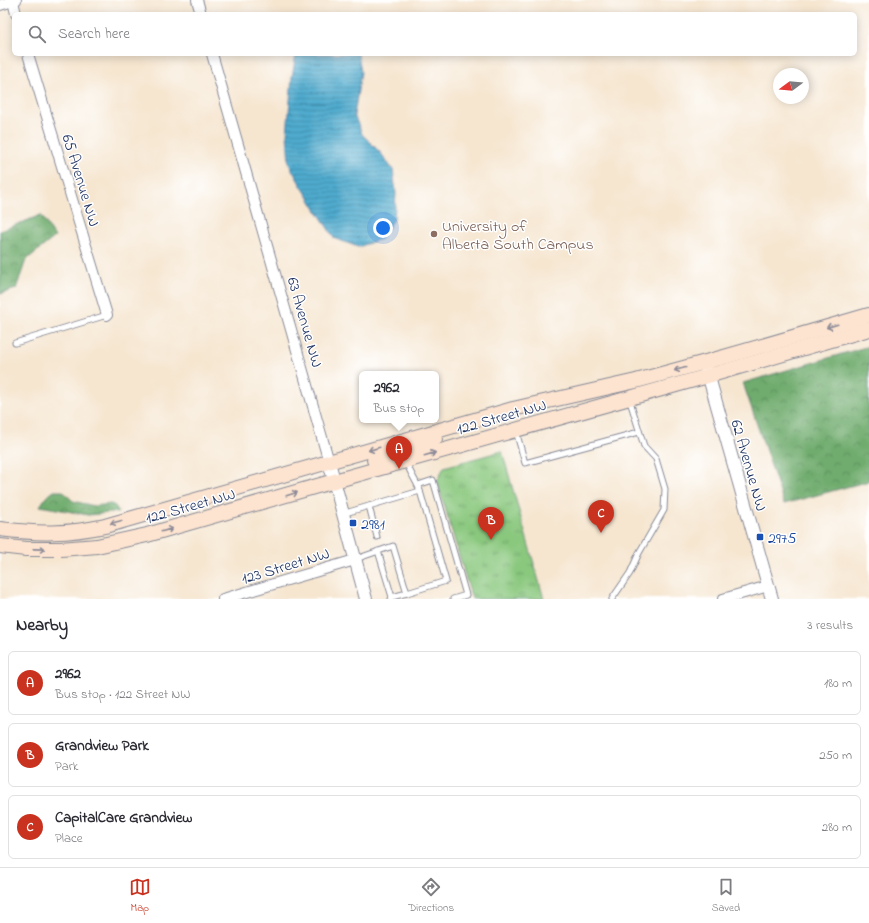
<!DOCTYPE html>
<meta charset="utf-8">
<style>
:root{--surface:#fff;--page:#f2f2f3;--text:#2b2b33;--muted:#7c7c81;--line:#e1e1e2;--accent:#c8321e}
body{margin:0;font-family:"Indie Flower",sans-serif;background:var(--page);color:var(--text)}
.compass{position:absolute;left:773px;top:68px;width:36px;height:36px;border-radius:50%;background:var(--surface);box-shadow:0 2px 10px #0003;rotate:254deg}
.you{position:absolute;left:383px;top:228px;width:14px;height:14px;margin:-10px;border:3px solid #fff;border-radius:50%;background:#1a73e8;box-shadow:0 0 0 6px #1a73e833}
.badge{display:grid;place-items:center;width:26px;height:26px;border-radius:50%;background:var(--accent);color:#fff;font-size:13px;font-weight:700}
.pin{position:absolute;translate:-50% -33px;filter:drop-shadow(0 1px 2px #0008)}
.pin::after{content:'';position:absolute;top:21px;width:14px;height:12px;background:inherit;clip-path:polygon(0 0,100% 0,50% 100%)}
.popup{position:absolute;left:359px;top:371px;width:80px;height:52px;box-sizing:border-box;display:grid;place-content:center;border-radius:6px;background:var(--surface);filter:drop-shadow(0 1px 3px #0005);font-size:13px;white-space:nowrap;color:var(--muted)}
.popup b{font-size:15px;color:var(--text)}
.popup::after{content:'';position:absolute;left:50%;top:100%;margin-left:-8px;border:8px solid transparent;border-top-color:var(--surface)}
.list{margin:0;padding:0;list-style:none}
h2{display:flex;justify-content:space-between;align-items:center;height:52px;margin:0;padding:0 16px;font-size:17px}
h2 small{font-size:13px;font-weight:400;color:var(--muted)}
.list li{display:grid;grid-template-columns:26px 1fr auto;gap:12px;align-items:center;box-sizing:border-box;height:64px;margin:0 8px 8px;padding:0 8px;border:1px solid var(--line);border-radius:6px}
.list b{display:block;font-size:15px;white-space:nowrap}
.list p{margin:0;font-size:13px;white-space:nowrap;color:var(--muted)}
.list em{font-size:13px;font-style:normal;color:var(--muted)}
.icon{flex:none;width:22px;height:22px;fill:none;stroke:currentColor;stroke-width:2;stroke-linecap:round;stroke-linejoin:round}
.map{position:relative;flex:none;width:869px;height:599px;overflow:hidden}
.search{position:absolute;background:var(--surface);box-shadow:0 2px 10px #0003;left:12px;right:12px;top:12px;height:44px;display:flex;align-items:center;gap:10px;box-sizing:border-box;padding:0 14px;border-radius:6px;color:var(--muted);font-size:15px}
.sheet{height:268px;background:var(--surface)}
nav{display:flex;justify-content:space-around;align-items:center;box-sizing:border-box;height:56px;border-top:1px solid var(--line);background:var(--surface);font-size:11px;color:var(--muted)}
nav a{display:grid;justify-items:center;gap:2px}
nav .on{color:var(--accent)}
.map>svg:first-child{display:block}
.grass{fill:url(#grass-tufts);stroke:#527c6e}
.forest{fill:url(#forest-crowns);stroke:#456e66}
.water{fill:url(#water-rules);stroke:#356c96}
.lines{fill:none;stroke-linecap:round;stroke-linejoin:round}
.service-casing{stroke:#888a97;stroke-width:7}
.minor-casing{stroke:#888a97;stroke-width:12}
.tertiary-casing{stroke:#888a97;stroke-width:14}
.secondary-casing{stroke:#888a97;stroke-width:16}
.service{stroke:#fff;stroke-width:5}
.minor{stroke:#fff;stroke-width:10}
.tertiary{stroke:#fff;stroke-width:12}
.secondary{stroke:#fde4d0;stroke-width:14}
.oneway{stroke:#8c8a97}
.education-dot{fill:#8d6e63;stroke:#fff;stroke-width:1.5}
.transit-dot{fill:#1a4fb4;stroke:#fff;stroke-width:1.5}
.labels{text-anchor:middle;stroke-width:3;stroke-linejoin:round;paint-order:stroke}
.street-label{font-size:16px;fill:#1b2f5e;stroke:#fff}
.education-label{font-size:16px;fill:#785e54;stroke:#fff;text-anchor:start}
.transit-label{font-size:16px;fill:#164399;stroke:#fff;text-anchor:start}
</style>
<div class="map">
<svg width="869" height="599" viewBox="0 0 869 599">
<defs>
<pattern id="grass-tufts" width="24" height="20" patternUnits="userSpaceOnUse"><rect width="24" height="20" fill="#8ac87e"/><path d="M3 7l-1-3M5 7V3M7 7l1-3M15 17l-1-3M17 17v-4M19 17l1-3" fill="none" stroke="#70a36a"/></pattern>
<pattern id="forest-crowns" width="20" height="18" patternUnits="userSpaceOnUse"><rect width="20" height="18" fill="#6fac6d"/><path d="M2 6a3 3 0 1 1 6 0M12 15a3 3 0 1 1 6 0" fill="none" stroke="#5a8c5d"/></pattern>
<pattern id="water-rules" width="6" height="5" patternUnits="userSpaceOnUse"><rect width="6" height="5" fill="#4faacd"/><path d="M0 2.5h6" fill="none" stroke="#418baa"/></pattern>
</defs>
<rect width="100%" height="100%" fill="#fff"/>
<filter id="ink" filterUnits="userSpaceOnUse"><feTurbulence type="fractalNoise" baseFrequency=".025" numOctaves="2"/><feDisplacementMap in="SourceGraphic" scale="8" xChannelSelector="R" yChannelSelector="G"/><feConvolveMatrix kernelMatrix="1 2 1 2 8 2 1 2 1" color-interpolation-filters="sRGB"/></filter>
<filter id="wash" filterUnits="userSpaceOnUse"><feTurbulence type="fractalNoise" baseFrequency=".012" numOctaves="4" result="noise"/><feDisplacementMap in="SourceGraphic" scale="16" xChannelSelector="R" yChannelSelector="G"/><feGaussianBlur stdDeviation="0.9" result="paint"/><feColorMatrix in="noise" values="0 0 0 0 0 0 0 0 0 0 0 0 0 0 0 0 0 1.4 0 .05"/><feComposite in="paint" operator="in"/></filter>
<g filter="url(#wash)">
<rect width="100%" height="100%" fill="#f6e6d0"/>
<path class="grass" d="M 502,451 L 544,599 L 472,599 L 437,481 L 444,467 Z"/>
<g class="forest">
<path d="M 41,215 L 55,237 L 26,260 L 16,289 L 0,294 L 0,231 Z"/>
<path d="M 869,346 L 869,481 L 784,504 L 743,383 Z"/>
<path d="M 54,491 L 63,491 L 73,501 L 94,506 L 111,504 L 115,506 L 119,512 L 88,515 L 67,511 L 40,506 L 46,497 Z"/>
</g>
<path class="water" d="M 296,54 L 358,54 L 361,72 L 354,115 L 362,134 L 380,152 L 393,170 L 396,194 L 394,219 L 381,239 L 358,247 L 334,238 L 299,182 L 289,164 L 287,134 L 292,77 Z"/>
</g>
<g filter="url(#ink)">
<g class="lines">
<defs>
<g id="service">
<path d="M 15,343 L 107,315"/>
<path d="M 516,431 L 525,463 L 639,432"/>
<path d="M 418,485 L 433,480 L 466,595 L 453,599"/>
<path d="M 369,506 L 420,491"/>
<path d="M 342,514 L 369,506 L 377,537"/>
<path d="M 378,551 L 392,597 L 391,599"/>
<path d="M 356,559 L 393,546 L 407,593 L 446,581 L 420,491 C 416,480 409,472 406,461"/>
<path d="M 392,597 L 407,593"/>
<path d="M 612,599 L 630,573 L 639,553 L 664,510 L 665,489 L 656,459 L 644,446 L 629,398"/>
</g>
<g id="minor">
<path d="M 197,0 L 201,14"/>
<path d="M 13,1 L 16,14"/>
<path d="M 0,5 L 16,0"/>
<path d="M 28,54 L 107,315"/>
<path d="M 212,54 L 329,462"/>
<path d="M 223,599 L 355,560"/>
<path d="M 723,599 L 768,586"/>
</g>
<g id="tertiary">
<path d="M 706,367 L 772,599"/>
<path d="M 329,462 L 366,599"/>
</g>
<g id="secondary">
<path d="M 374,460 L 418,447 L 435,439"/>
<path d="M 0,529 C 38,534 68,534 105,526 L 513,409 L 636,381 L 724,357 L 869,315"/>
<path d="M 0,546 L 26,549 L 61,549 L 97,546 L 147,535 L 345,478 L 708,376 L 869,329"/>
</g>
</defs>
<use href="#service" class="service-casing"/>
<use href="#minor" class="minor-casing"/>
<use href="#tertiary" class="tertiary-casing"/>
<use href="#secondary" class="secondary-casing"/>
<use href="#service" class="service"/>
<use href="#minor" class="minor"/>
<use href="#tertiary" class="tertiary"/>
<use href="#secondary" class="secondary"/>
</g>
<defs><path id="oneway-shaft" d="M-6 0H5M1.5-3L5.5 0L1.5 3" fill="none" stroke-width="1.6" stroke-linecap="round" stroke-linejoin="round"/></defs>
<g class="oneway">
<use href="#oneway-shaft" transform="translate(832 326) rotate(164)"/>
<use href="#oneway-shaft" transform="translate(680 369) rotate(165)"/>
<use href="#oneway-shaft" transform="translate(374 449) rotate(164)"/>
<use href="#oneway-shaft" transform="translate(430 454) rotate(-16)"/>
<use href="#oneway-shaft" transform="translate(292 494) rotate(-17)"/>
<use href="#oneway-shaft" transform="translate(116 522) rotate(165)"/>
<use href="#oneway-shaft" transform="translate(167 530) rotate(-16)"/>
<use href="#oneway-shaft" transform="translate(39 549) rotate(1)"/>
</g>
</g>
<circle class="education-dot" cx="434" cy="234" r="4"/>
<g class="transit-dot">
<rect x="349" y="519" width="8" height="8" rx="2"/>
<rect x="756" y="533" width="8" height="8" rx="2"/>
</g>
<g class="labels">
<g class="street-label">
<text transform="translate(82 180) rotate(73)" y="6">65 Avenue NW</text>
<text transform="translate(306 322) rotate(74)" y="6">63 Avenue NW</text>
<text transform="translate(501 416) rotate(-16)" y="6">122 Street NW</text>
<text transform="translate(750 465) rotate(74)" y="6">62 Avenue NW</text>
<text transform="translate(190 505) rotate(-16)" y="6">122 Street NW</text>
<text transform="translate(285 565) rotate(-17)" y="6">123 Street NW</text>
</g>
<g class="education-label">
<text x="442" y="231">University of<tspan x="442" dy="18">Alberta South Campus</tspan></text>
</g>
<g class="transit-label">
<text x="361" y="529">2981</text>
<text x="768" y="543">2975</text>
</g>
</g>
</svg>
<svg class="compass" viewBox="-18 -18 36 36"><path d="M0-13l5 13h-10z" fill="#e53935"/><path d="M0 13l5-13h-10z" fill="#7c7c81"/></svg>
<div class="you"></div>
<div class="pin badge" style="left:399px;top:469px">A</div>
<div class="popup"><b>2962</b>Bus stop</div>
<div class="pin badge" style="left:491px;top:540px">B</div>
<div class="pin badge" style="left:601px;top:533px">C</div>
<div class="search"><svg class="icon" aria-label="search" viewBox="0 0 24 24"><circle cx="10" cy="10" r="6"/><path d="M15 15l6 6"/></svg>Search here</div>
</div>
<section class="sheet">
<h2>Nearby<small>3 results</small></h2>
<ul class="list">
<li><span class="badge">A</span><div><b>2962</b><p>Bus stop · 122 Street NW</p></div><em>180 m</em></li>
<li><span class="badge">B</span><div><b>Grandview Park</b><p>Park</p></div><em>250 m</em></li>
<li><span class="badge">C</span><div><b>CapitalCare Grandview</b><p>Place</p></div><em>280 m</em></li>
</ul>
</section>
<nav>
<a class="on"><svg class="icon" aria-label="map" viewBox="0 0 24 24"><path d="M3 6l6-2 6 2 6-2v14l-6 2-6-2-6 2zM9 4v14M15 6v14"/></svg>Map</a>
<a><svg class="icon" aria-label="directions" viewBox="0 0 24 24"><path d="M12 3l9 9-9 9-9-9zM9 14v-3h6M13 9l2 2-2 2"/></svg>Directions</a>
<a><svg class="icon" aria-label="saved" viewBox="0 0 24 24"><path d="M7 4h10v16l-5-4-5 4z"/></svg>Saved</a>
</nav>
